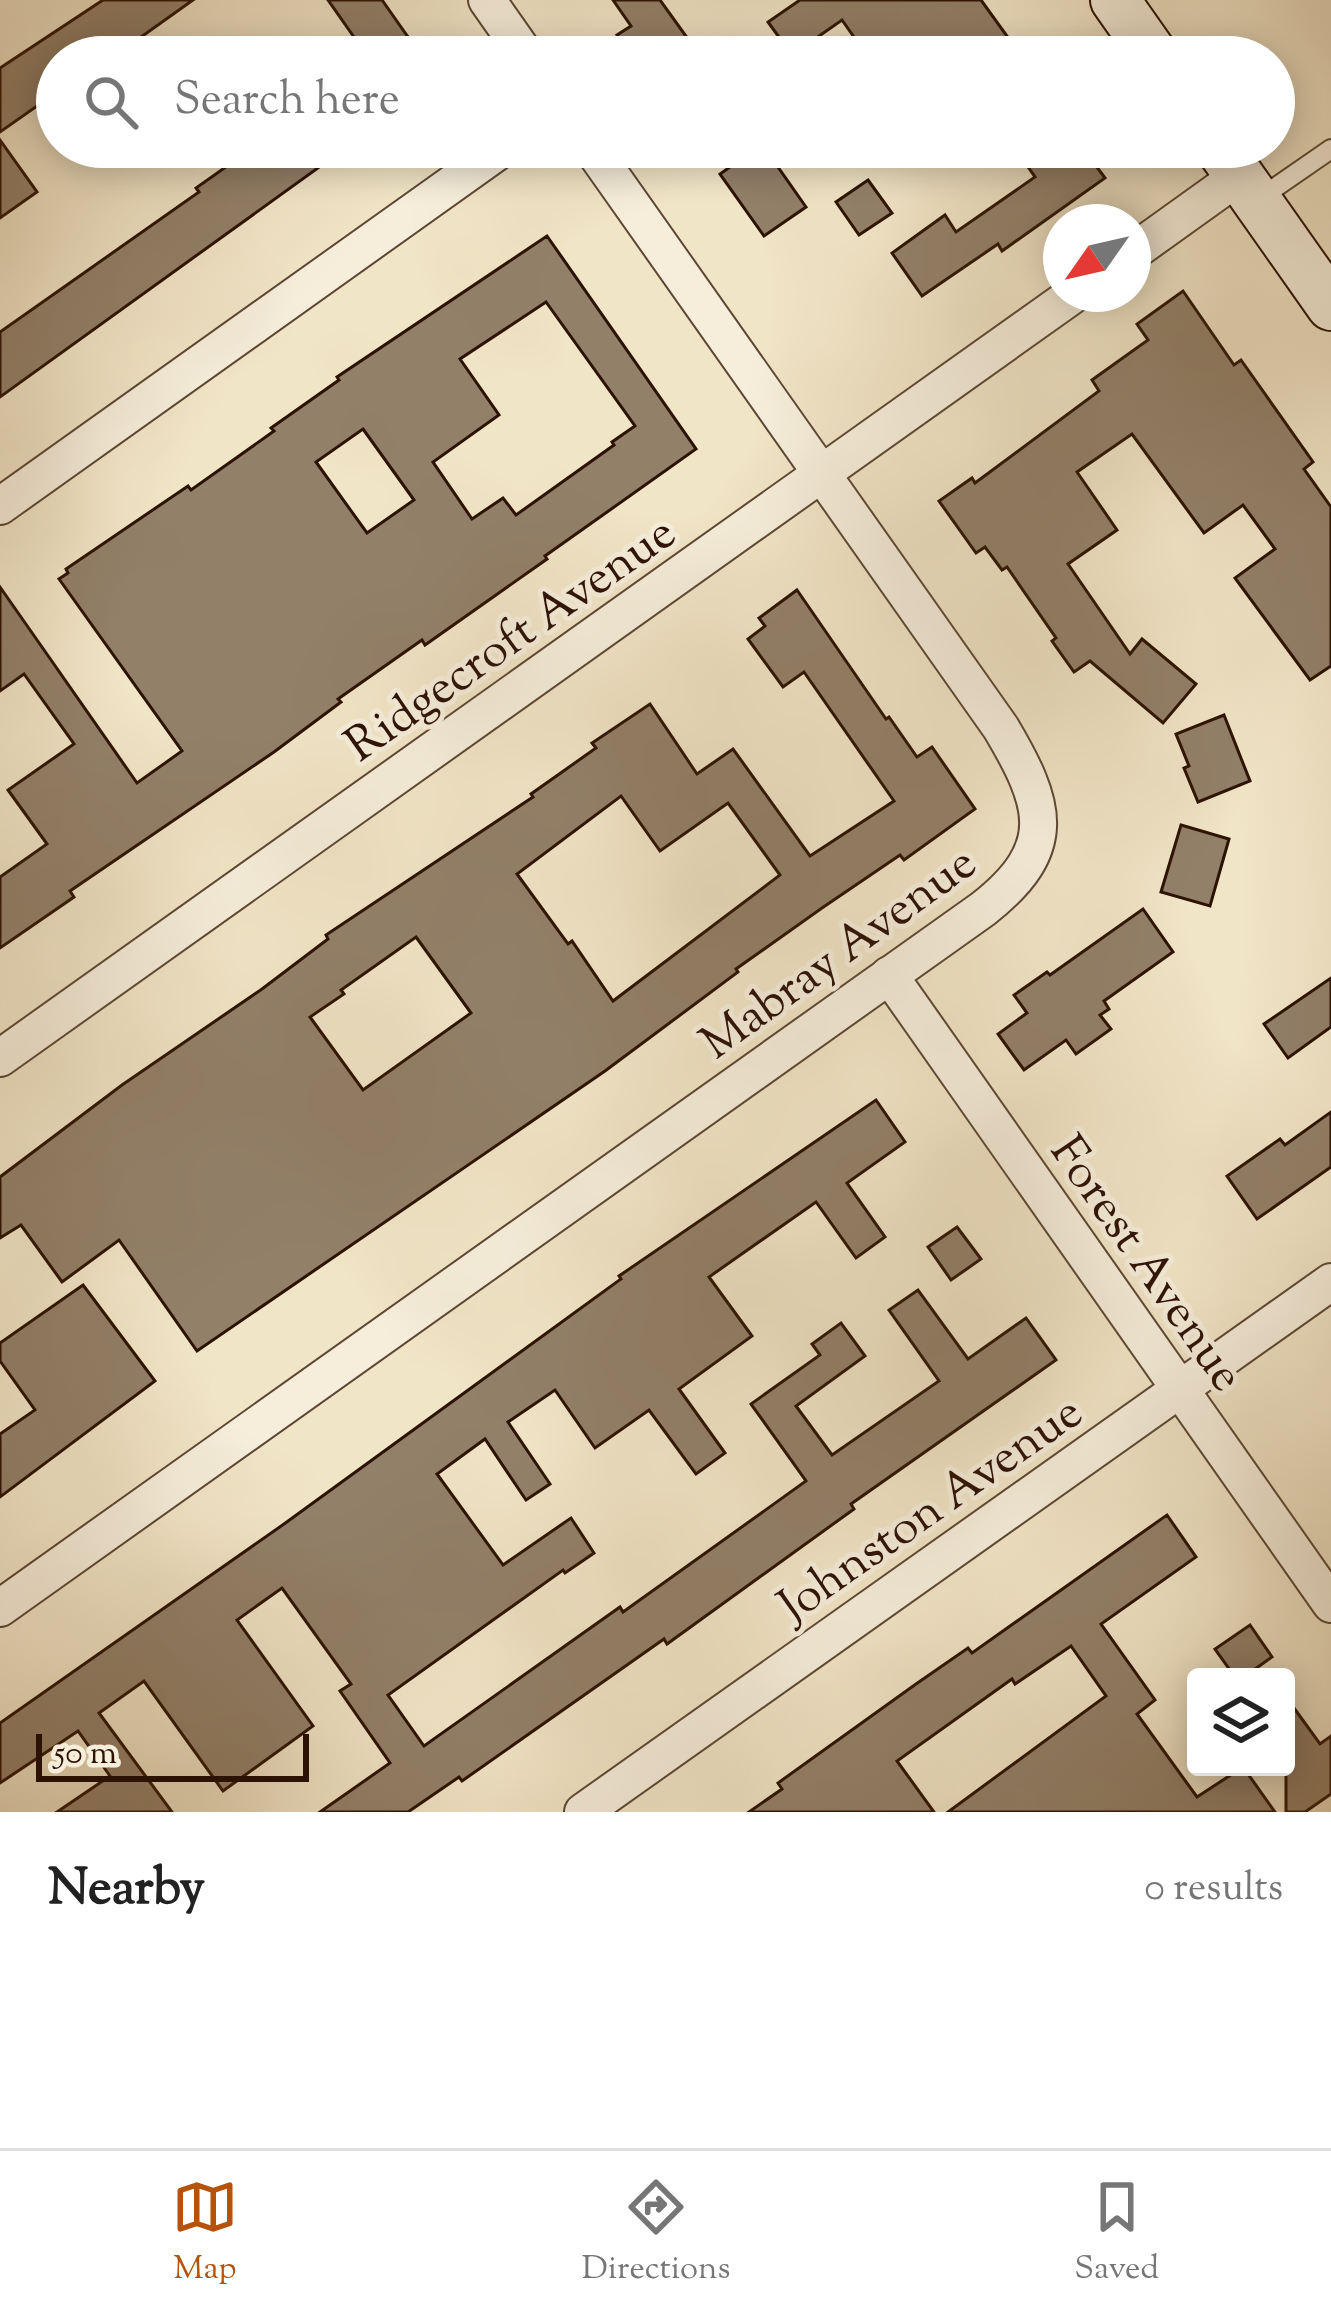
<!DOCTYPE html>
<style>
:root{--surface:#fff;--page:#f2f2f2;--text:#222;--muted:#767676;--line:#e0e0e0;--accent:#b45309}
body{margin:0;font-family:"Sorts Mill Goudy",serif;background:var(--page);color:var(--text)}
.controls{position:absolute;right:36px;bottom:36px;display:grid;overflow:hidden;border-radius:12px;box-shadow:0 6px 30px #0003}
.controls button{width:108px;height:108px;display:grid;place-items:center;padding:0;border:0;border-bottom:3px solid var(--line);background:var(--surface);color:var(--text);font:60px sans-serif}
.compass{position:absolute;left:1043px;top:204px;width:108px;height:108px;border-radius:50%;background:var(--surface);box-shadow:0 6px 30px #0003;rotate:236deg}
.scale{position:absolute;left:36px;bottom:30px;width:273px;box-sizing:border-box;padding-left:12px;border:6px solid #2c1203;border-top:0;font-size:33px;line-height:42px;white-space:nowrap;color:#2c1203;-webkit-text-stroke:9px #f6eedb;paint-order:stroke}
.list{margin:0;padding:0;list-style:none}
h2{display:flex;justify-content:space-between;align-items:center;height:156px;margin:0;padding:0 48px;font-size:51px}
h2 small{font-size:39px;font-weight:400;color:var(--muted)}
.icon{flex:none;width:66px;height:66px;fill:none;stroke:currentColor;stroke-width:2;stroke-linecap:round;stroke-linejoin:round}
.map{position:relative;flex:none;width:1331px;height:1812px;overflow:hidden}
.search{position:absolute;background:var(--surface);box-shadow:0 6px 30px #0003;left:36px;right:36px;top:36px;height:132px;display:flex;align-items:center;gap:30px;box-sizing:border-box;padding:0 42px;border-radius:66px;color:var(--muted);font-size:45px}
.sheet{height:336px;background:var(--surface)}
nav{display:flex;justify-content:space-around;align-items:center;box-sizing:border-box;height:168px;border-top:3px solid var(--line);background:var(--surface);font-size:33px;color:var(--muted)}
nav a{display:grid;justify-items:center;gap:6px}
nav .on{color:var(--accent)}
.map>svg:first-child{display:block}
.building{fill:#928069;stroke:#2c1203;stroke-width:3;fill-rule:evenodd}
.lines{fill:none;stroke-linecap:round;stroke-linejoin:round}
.lane-casing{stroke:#5d4734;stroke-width:22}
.street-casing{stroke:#5d4734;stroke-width:40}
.secondary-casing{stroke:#2c1203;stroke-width:52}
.lane{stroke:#f6eedb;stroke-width:18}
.street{stroke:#f6eedb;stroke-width:36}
.secondary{stroke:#f6eedb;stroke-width:48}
.labels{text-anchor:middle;stroke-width:10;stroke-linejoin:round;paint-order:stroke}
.street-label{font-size:48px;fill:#2c1203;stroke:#f6eedb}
</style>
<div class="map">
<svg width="1331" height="1812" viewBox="0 0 1331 1812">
<rect width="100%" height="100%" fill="#f1e5c7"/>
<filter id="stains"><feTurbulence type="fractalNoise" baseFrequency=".00167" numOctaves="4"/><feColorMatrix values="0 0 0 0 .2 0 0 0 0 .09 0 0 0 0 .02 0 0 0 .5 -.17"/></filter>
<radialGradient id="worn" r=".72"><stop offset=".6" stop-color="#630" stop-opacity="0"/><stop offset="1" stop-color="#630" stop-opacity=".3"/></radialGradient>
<g class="building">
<path d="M 103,0 L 193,0 L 113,57 L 57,57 L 57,92 L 0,132 L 0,68 Z"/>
<path d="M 328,0 L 382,0 L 422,57 L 368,57 Z"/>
<path d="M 613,0 L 660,0 L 701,57 L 632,57 L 617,35 L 631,26 Z"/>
<path d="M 800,0 L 981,0 L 1022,57 L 868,57 L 842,20 L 792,55 L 768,22 Z"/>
<path d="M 0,140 L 37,192 L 0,218 Z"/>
<path d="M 254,147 L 347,147 L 0,397 L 0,332 L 199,192 L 196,188 Z"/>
<path d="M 758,147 L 805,147 L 778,167 L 806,207 L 764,236 L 720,174 Z"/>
<path d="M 1014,147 L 1082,147 L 1105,178 L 1002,251 L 998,244 L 922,296 L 892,253 L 945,215 L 956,232 L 1035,177 Z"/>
<path d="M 868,180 L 892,213 L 859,235 L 836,202 Z"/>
<path d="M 547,236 L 696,449 L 545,556 L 547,559 L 425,645 L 422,640 L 338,699 L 341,702 L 274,752 L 70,891 L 74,897 L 0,948 L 0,877 L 47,844 L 8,790 L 74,744 L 24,674 L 0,691 L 0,587 L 137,783 L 182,751 L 59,579 L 68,573 L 66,569 L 188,486 L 191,490 L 274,431 L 271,428 L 339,380 L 337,377 ZM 546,302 L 635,426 L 612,442 L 614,445 L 516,515 L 503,498 L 472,519 L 433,462 L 499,415 L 460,359 ZM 363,429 L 414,500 L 367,533 L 316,462 Z"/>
<path d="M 1183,291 L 1234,365 L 1241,360 L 1313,462 L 1304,469 L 1331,507 L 1331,666 L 1310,680 L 1235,578 L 1275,549 L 1243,505 L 1204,533 L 1132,434 L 1077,472 L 1117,530 L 1068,564 L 1130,654 L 1142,639 L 1196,684 L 1163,723 L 1090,661 L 1074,672 L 1052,641 L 1056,638 L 1007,567 L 1002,570 L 985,547 L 976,553 L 939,501 L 972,478 L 975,483 L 1099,391 L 1092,380 L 1148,340 L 1137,324 Z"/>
<path d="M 797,590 L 886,719 L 889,717 L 917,757 L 932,747 L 975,809 L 904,860 L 900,855 L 822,908 L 736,969 L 738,972 L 605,1071 L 197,1351 L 119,1240 L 62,1282 L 21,1225 L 0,1238 L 0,1177 L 122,1085 L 262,989 L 328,939 L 326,935 L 533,797 L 531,794 L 596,748 L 592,743 L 650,704 L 697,774 L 733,749 L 810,856 L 894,801 L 804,672 L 783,687 L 748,639 L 765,626 L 759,618 ZM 621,796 L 660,851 L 728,803 L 780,875 L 613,1001 L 572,941 L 568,944 L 517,874 ZM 416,937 L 471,1013 L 363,1090 L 310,1017 L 344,994 L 341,990 Z"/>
<path d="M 1224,715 L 1250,781 L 1198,802 L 1184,768 L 1189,766 L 1176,734 Z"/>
<path d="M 1181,825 L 1229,839 L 1210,906 L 1161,892 Z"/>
<path d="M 1143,909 L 1173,952 L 1104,1001 L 1109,1009 L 1100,1015 L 1111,1029 L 1076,1054 L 1066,1040 L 1024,1070 L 998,1034 L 1027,1013 L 1014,995 L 1047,972 L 1050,975 Z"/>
<path d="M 1331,978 L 1331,1027 L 1288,1058 L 1264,1024 Z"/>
<path d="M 876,1100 L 905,1142 L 847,1183 L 885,1237 L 856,1258 L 816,1202 L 709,1277 L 752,1336 L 679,1389 L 725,1453 L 696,1474 L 649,1410 L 595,1448 L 555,1390 L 508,1422 L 550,1484 L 526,1500 L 485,1439 L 437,1474 L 503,1565 L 571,1518 L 594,1553 L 565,1573 L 563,1570 L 388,1695 L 424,1746 L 620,1607 L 623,1612 L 806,1481 L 751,1404 L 820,1355 L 812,1344 L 841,1323 L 865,1356 L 796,1406 L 832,1455 L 939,1381 L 889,1310 L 918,1290 L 968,1359 L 1026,1318 L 1056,1360 L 851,1504 L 854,1509 L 667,1644 L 664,1639 L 462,1781 L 459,1777 L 408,1812 L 320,1812 L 390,1763 L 340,1691 L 351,1684 L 282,1588 L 237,1620 L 313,1726 L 223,1791 L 144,1681 L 99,1713 L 172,1812 L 57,1812 L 110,1776 L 78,1731 L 0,1783 L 0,1723 L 284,1524 L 621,1279 L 619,1276 Z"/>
<path d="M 1331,1112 L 1331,1167 L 1257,1219 L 1227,1176 L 1280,1139 L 1285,1145 Z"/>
<path d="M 957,1227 L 981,1259 L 951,1280 L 928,1247 Z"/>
<path d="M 83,1285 L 155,1381 L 0,1497 L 0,1434 L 35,1410 L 0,1361 L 0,1343 Z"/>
<path d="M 1167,1515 L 1196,1557 L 1101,1624 L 1155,1700 L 1137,1714 L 1197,1797 L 1243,1767 L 1275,1812 L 948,1812 L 1106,1696 L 1071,1646 L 1015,1684 L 1012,1679 L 897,1761 L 934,1812 L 749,1812 L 782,1789 L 778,1783 L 916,1684 L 968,1648 L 972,1653 Z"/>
<path d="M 1250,1625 L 1272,1657 L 1244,1677 L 1235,1677 L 1215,1649 Z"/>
<path d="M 1286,1697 L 1320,1744 L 1331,1736 L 1331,1794 L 1305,1812 L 1286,1812 Z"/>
</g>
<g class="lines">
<defs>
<path id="lane" d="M 1260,198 L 1331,149"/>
<g id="street">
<path d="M 487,0 L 527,57"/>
<path d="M 1133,252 L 1239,176"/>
<path d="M 0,506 L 504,147"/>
<path d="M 889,975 L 1331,1604"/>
<path d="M 0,1058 L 1074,294"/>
<path d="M 0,1608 L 983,909 C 1061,848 1046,804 1001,728 L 591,147"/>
<path d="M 583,1812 L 1331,1282"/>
</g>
<g id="secondary">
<path d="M 1115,0 L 1155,57"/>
<path d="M 1219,147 L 1331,306"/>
</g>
</defs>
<use href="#lane" class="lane-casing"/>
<use href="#street" class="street-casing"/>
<use href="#secondary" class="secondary-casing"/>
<use href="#lane" class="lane"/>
<use href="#street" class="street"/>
<use href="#secondary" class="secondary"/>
</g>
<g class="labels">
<g class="street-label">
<text transform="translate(509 637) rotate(-35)" y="17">Ridgecroft Avenue</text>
<text transform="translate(837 951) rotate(-36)" y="17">Mabray Avenue</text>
<text transform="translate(1149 1262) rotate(55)" y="17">Forest Avenue</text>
<text transform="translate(929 1507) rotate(-35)" y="17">Johnston Avenue</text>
</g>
</g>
<rect width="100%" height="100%" filter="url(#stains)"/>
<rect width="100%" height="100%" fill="url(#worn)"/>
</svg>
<div class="controls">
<button><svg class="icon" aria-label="layers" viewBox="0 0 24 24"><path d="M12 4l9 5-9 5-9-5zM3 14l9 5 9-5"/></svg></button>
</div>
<svg class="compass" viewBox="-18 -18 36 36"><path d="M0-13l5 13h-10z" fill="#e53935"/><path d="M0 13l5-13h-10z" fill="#767676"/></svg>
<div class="scale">50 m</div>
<div class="search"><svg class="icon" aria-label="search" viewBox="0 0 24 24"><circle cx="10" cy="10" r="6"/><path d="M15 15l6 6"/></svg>Search here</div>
</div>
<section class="sheet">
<h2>Nearby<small>0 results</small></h2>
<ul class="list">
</ul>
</section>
<nav>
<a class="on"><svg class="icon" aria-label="map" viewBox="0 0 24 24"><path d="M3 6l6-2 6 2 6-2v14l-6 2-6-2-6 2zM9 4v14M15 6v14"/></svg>Map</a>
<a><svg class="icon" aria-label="directions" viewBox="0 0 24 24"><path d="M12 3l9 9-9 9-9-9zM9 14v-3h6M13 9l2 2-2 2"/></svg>Directions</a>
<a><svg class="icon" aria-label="saved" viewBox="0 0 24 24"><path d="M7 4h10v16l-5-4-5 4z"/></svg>Saved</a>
</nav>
